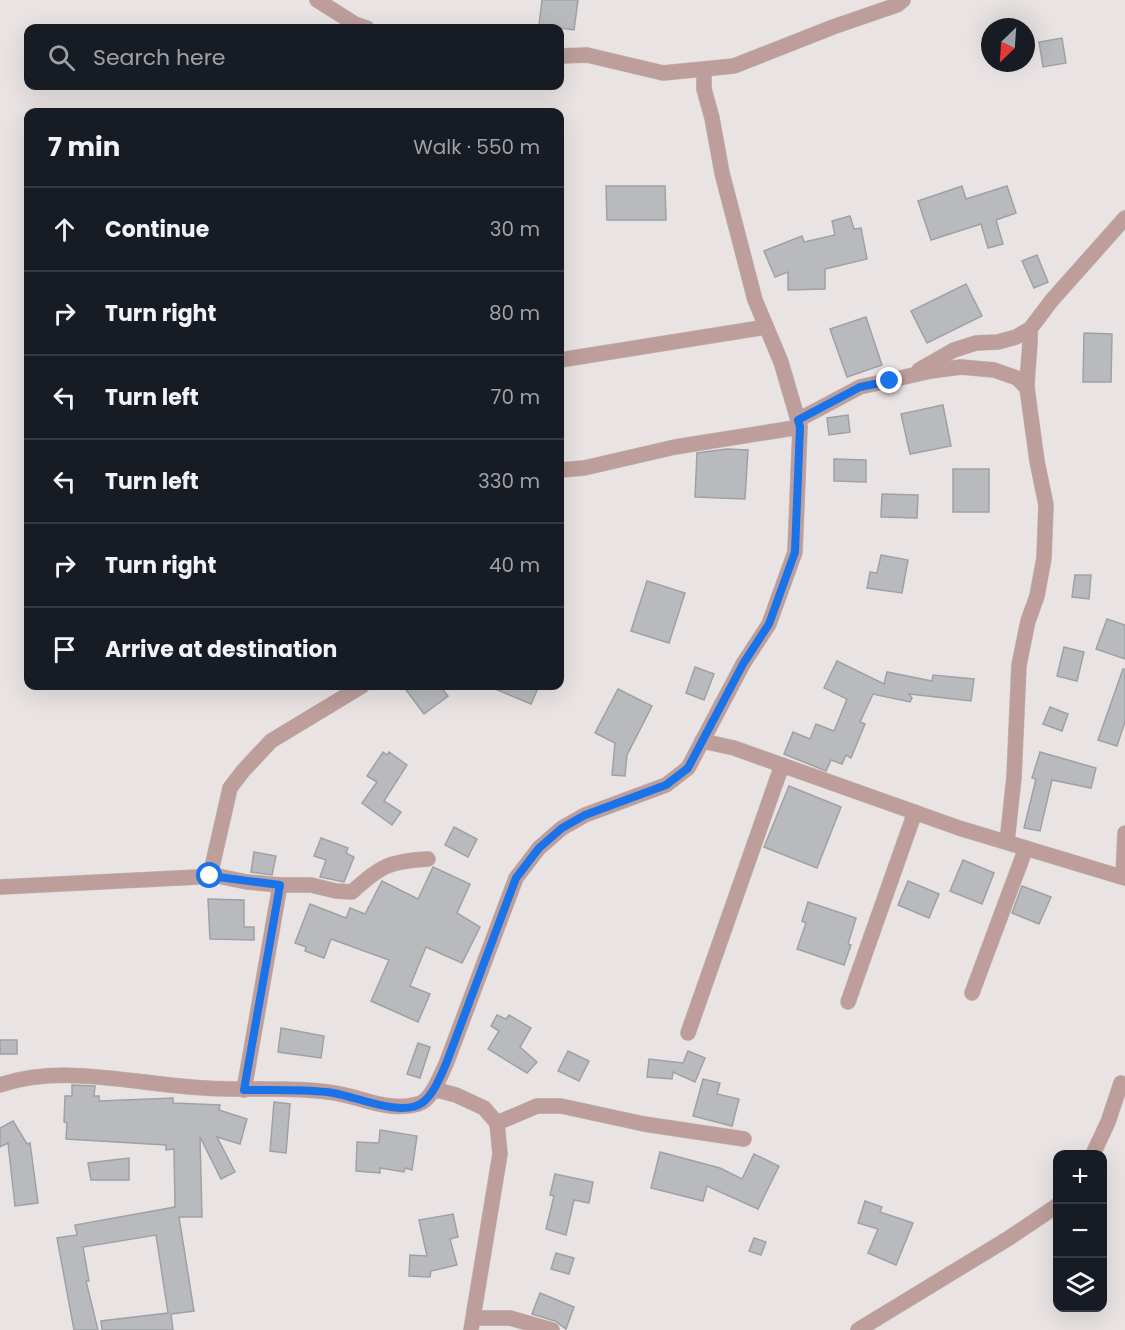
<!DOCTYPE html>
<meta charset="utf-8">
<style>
:root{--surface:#171b24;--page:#20242c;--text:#f1f3f6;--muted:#9ea1a6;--line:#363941}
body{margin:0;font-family:Poppins,sans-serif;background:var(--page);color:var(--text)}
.controls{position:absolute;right:18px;bottom:18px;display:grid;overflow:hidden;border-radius:12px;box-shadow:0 6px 24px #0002}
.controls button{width:54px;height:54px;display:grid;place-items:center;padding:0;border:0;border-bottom:2px solid var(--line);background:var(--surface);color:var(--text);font:30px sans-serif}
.compass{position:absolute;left:981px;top:18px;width:54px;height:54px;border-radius:50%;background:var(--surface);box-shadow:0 6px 24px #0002;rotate:205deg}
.stop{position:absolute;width:18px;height:18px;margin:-14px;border:4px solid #1a73e8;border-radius:50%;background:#fff}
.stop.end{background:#1a73e8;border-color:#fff;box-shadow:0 2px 6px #0008}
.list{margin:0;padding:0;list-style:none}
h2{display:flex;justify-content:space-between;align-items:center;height:78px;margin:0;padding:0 24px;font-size:26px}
h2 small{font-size:20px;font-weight:400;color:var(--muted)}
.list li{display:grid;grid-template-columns:39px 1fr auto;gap:18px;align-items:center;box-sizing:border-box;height:84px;padding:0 24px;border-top:2px solid var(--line)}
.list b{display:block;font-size:22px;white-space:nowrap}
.list em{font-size:20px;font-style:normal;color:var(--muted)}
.icon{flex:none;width:33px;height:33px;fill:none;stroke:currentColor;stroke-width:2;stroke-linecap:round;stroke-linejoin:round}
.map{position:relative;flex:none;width:1125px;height:1330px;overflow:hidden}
.search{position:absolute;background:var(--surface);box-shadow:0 6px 24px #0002;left:24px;top:24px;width:540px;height:66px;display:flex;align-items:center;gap:15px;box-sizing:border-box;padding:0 21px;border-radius:12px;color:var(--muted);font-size:22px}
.panel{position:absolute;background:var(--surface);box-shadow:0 6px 24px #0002;left:24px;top:108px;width:540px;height:582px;border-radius:12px}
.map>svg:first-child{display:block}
.building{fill:#b8babd;stroke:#9fa1a4;stroke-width:1.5}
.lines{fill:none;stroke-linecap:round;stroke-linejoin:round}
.minor-casing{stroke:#c7c2c1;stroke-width:16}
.minor{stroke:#bd9e9b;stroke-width:15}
.route{stroke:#1a73e8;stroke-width:8}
</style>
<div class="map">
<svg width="1125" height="1330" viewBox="0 0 1125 1330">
<rect width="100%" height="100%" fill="#e9e4e3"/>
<g class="building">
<path d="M 542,0 L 578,0 L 574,30 L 539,25 Z"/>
<path d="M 1062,38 L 1066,63 L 1043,67 L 1039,42 Z"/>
<path d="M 606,186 L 665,186 L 666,220 L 607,220 Z"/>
<path d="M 962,186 L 966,199 L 1007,186 L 1016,213 L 996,220 L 1003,244 L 988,248 L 981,224 L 931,240 L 918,201 Z"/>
<path d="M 850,216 L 854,229 L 861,228 L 867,259 L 825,269 L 825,289 L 788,290 L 788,272 L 775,277 L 764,251 L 802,236 L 804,242 L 835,235 L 832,221 Z"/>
<path d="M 1037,255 L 1048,282 L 1034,288 L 1022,261 Z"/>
<path d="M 966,284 L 982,316 L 927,343 L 911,311 Z"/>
<path d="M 866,317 L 882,365 L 847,377 L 830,329 Z"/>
<path d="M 1084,333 L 1112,334 L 1111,382 L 1083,382 Z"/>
<path d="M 943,405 L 951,446 L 910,454 L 901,414 Z"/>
<path d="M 848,415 L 850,432 L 829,435 L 827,418 Z"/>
<path d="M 727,449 L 748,450 L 745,499 L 695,497 L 697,453 Z"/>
<path d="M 834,459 L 866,460 L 866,482 L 834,481 Z"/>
<rect x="953" y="469" width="36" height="43"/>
<path d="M 882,494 L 918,495 L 917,518 L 881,517 Z"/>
<path d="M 881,555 L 908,560 L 902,593 L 867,588 L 870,572 L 877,573 Z"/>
<path d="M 1075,575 L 1091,575 L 1089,599 L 1072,597 Z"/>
<path d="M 647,581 L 685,593 L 669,643 L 631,631 Z"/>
<path d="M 1107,619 L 1125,625 L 1125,659 L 1096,649 Z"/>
<path d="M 1064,647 L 1084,652 L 1077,681 L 1057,676 Z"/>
<path d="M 837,661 L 884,684 L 887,672 L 932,681 L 933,675 L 974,679 L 971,701 L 909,694 L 912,698 L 910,702 L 873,694 L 860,722 L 865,724 L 851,758 L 846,755 L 842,764 L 831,760 L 826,771 L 784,754 L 793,732 L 810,739 L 816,724 L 834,731 L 847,699 L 824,688 Z"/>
<path d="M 695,667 L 714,674 L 704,700 L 686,693 Z"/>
<path d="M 1123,669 L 1125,669 L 1125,722 L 1117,746 L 1098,740 Z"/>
<path d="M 403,686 L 440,686 L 448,696 L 424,714 Z"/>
<path d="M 488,686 L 539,686 L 531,704 Z"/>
<path d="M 618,689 L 652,706 L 627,755 L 625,776 L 612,775 L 615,743 L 595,733 Z"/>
<path d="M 1050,707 L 1068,714 L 1062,731 L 1043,724 Z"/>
<path d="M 383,752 L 387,755 L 389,752 L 407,765 L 384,801 L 401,812 L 392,825 L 362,803 L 377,782 L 367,776 Z"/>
<path d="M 1040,752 L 1096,768 L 1091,788 L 1052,780 L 1040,831 L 1024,828 L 1036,779 L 1032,778 Z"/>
<path d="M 789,786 L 841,807 L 817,868 L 764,847 Z"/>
<path d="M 454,827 L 477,839 L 468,857 L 445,845 Z"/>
<path d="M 321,838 L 348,848 L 346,853 L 354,857 L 344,882 L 320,877 L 326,860 L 314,856 Z"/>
<path d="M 254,852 L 276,856 L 272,875 L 251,872 Z"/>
<path d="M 963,860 L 994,873 L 982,904 L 950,891 Z"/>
<path d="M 433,867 L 470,884 L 457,913 L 480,927 L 462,963 L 426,947 L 410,986 L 430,994 L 418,1022 L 371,1001 L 389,960 L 331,939 L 324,958 L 305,951 L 306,947 L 295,943 L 310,904 L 346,918 L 350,908 L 365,914 L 382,881 L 418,899 Z"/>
<path d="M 908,881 L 939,894 L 929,918 L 898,905 Z"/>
<path d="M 1022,886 L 1051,897 L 1039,924 L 1012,913 Z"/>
<path d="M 208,899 L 244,900 L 244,927 L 254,927 L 254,940 L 210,939 Z"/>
<path d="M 808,902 L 856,918 L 848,944 L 851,945 L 844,965 L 797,949 L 806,923 L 802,921 Z"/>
<path d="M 497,1015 L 506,1019 L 509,1015 L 531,1028 L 520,1047 L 537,1062 L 527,1073 L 488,1049 L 499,1031 L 491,1026 Z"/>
<path d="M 281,1028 L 324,1036 L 321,1058 L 278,1052 Z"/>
<rect x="0" y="1040" width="17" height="14"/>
<path d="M 418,1043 L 430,1047 L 420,1078 L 407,1074 Z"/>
<path d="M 568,1051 L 589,1061 L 579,1081 L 558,1071 Z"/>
<path d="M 688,1051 L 705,1058 L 695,1082 L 673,1072 L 672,1079 L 647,1077 L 649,1059 L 683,1063 Z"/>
<path d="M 703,1079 L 720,1083 L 717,1094 L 739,1099 L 732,1126 L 693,1116 Z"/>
<path d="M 72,1085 L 95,1086 L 94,1096 L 99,1096 L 99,1101 L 173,1098 L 173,1103 L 220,1105 L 219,1110 L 247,1119 L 240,1144 L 217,1137 L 235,1172 L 221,1179 L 200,1137 L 202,1217 L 179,1217 L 194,1311 L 171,1314 L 173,1330 L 102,1330 L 101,1321 L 168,1313 L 156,1235 L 83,1247 L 89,1281 L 86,1281 L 98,1330 L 74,1330 L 57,1238 L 77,1235 L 75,1225 L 175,1207 L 174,1149 L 166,1150 L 166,1145 L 66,1139 L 67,1123 L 64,1122 L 65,1096 L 72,1096 Z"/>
<path d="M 274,1102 L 290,1104 L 286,1153 L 270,1151 Z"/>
<path d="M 13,1121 L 27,1144 L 30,1143 L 38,1203 L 15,1206 L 8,1143 L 0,1147 L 0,1128 Z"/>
<path d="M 380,1130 L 417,1136 L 412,1170 L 405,1168 L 404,1172 L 380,1168 L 380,1173 L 356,1171 L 357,1142 L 379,1143 Z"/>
<path d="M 660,1152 L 720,1168 L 742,1179 L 754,1154 L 779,1166 L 758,1209 L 707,1186 L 703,1201 L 651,1188 Z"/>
<path d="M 129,1158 L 129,1180 L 91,1180 L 88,1163 Z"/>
<path d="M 555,1174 L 593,1182 L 589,1203 L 574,1200 L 566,1235 L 546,1229 L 554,1196 L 550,1195 Z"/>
<path d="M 865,1201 L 882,1207 L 880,1212 L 913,1223 L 896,1265 L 868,1253 L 878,1229 L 858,1223 Z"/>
<path d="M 453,1214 L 458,1237 L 450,1239 L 457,1265 L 431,1271 L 430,1277 L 409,1276 L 410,1255 L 427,1256 L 419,1220 Z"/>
<path d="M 754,1238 L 766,1242 L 761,1255 L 749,1251 Z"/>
<path d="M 556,1253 L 574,1258 L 569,1274 L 551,1269 Z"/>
<path d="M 540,1293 L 574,1307 L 566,1329 L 555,1321 L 532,1314 Z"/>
</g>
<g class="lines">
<defs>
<g id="minor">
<path d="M 317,0 L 355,24 L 367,28"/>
<path d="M 560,56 L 587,55 L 663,73 L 734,66 L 833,27 L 897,5 L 903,0"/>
<path d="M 560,360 L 766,327"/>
<path d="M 919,370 L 954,350 L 976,343 L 998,342 L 1016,337 L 1030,329 L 1052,300 L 1125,218"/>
<path d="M 1027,388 C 1027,368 1031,349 1030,329"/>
<path d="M 798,420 L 860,387 L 931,371 L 961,367 L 994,370 L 1017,378 L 1027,388 L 1037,461 L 1046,505 L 1044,558 L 1037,596 L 1028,621 L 1019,665 L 1014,777 L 1007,842"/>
<path d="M 560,470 L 584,468 L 675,447 L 800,427"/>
<path d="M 702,741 L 734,748 L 959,828 L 1125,878"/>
<path d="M 210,876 L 230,788 L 243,771 L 271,741 L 362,686"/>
<path d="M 1123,877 L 1125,833"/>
<path d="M 0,887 L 218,876 L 247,882 L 280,885 L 311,885 L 336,891 L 352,892 C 380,866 390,861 428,859"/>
<path d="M 972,993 L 1026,848"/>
<path d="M 848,1002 L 915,812"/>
<path d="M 688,1033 L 782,765"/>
<path d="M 0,1085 C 64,1063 139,1085 205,1088 C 245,1091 288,1086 328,1092 C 359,1095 386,1113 418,1104 C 432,1100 440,1076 446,1064 L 516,878 L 539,848 L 562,828 L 585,815 L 666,785 L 688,768 L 743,664 L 769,624 L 795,552 L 800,427 L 781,362 L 755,300 L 722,173 L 712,118 L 704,89 L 704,70"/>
<path d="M 244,1090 L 280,885"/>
<path d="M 433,1091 L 441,1091 L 456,1095 L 484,1108 L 497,1123 L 500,1154 L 471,1330"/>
<path d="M 497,1123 L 537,1106 L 561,1106 L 644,1124 L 744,1139"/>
<path d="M 1093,1154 L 1108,1122 L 1121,1083"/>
<path d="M 474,1318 L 510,1318 L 552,1330"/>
<path d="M 858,1330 L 1009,1238 L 1058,1205"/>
</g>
</defs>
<use href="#minor" class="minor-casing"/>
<use href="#minor" class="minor"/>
</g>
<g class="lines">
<path class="route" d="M 210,876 L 280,885 L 244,1090 C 272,1090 300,1089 327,1092 C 351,1094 400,1118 422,1103 C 434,1094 440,1077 446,1064 L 516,878 L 539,848 L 562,828 L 585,815 L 666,785 L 688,768 L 743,664 L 769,624 L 795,552 L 800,427 L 798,420 L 860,387 L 890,381"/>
</g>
</svg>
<div class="controls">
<button>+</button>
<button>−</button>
<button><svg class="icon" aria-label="layers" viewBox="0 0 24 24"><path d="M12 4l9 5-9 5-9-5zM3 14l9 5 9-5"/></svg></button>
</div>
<svg class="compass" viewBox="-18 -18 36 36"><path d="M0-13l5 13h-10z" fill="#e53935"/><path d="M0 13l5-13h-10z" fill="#9ea1a6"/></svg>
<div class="stop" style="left:210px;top:876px"></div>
<div class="stop end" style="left:890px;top:381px"></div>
<div class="search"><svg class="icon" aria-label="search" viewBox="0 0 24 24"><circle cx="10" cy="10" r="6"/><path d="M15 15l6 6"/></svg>Search here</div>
<section class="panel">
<h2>7 min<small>Walk · 550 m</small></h2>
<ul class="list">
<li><svg class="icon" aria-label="ahead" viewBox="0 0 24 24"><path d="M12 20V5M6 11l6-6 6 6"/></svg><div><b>Continue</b></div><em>30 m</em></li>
<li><svg class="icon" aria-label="right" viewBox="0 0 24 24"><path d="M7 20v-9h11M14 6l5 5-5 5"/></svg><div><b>Turn right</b></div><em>80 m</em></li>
<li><svg class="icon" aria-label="left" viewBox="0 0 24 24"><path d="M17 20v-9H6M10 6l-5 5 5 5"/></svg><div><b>Turn left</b></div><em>70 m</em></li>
<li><svg class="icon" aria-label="left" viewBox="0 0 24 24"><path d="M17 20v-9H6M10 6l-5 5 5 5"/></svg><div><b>Turn left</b></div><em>330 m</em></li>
<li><svg class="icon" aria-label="right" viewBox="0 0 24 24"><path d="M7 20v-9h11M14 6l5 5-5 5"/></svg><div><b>Turn right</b></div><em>40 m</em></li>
<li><svg class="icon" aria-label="arrive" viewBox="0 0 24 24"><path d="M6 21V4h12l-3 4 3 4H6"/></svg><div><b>Arrive at destination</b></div></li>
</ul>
</section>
</div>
